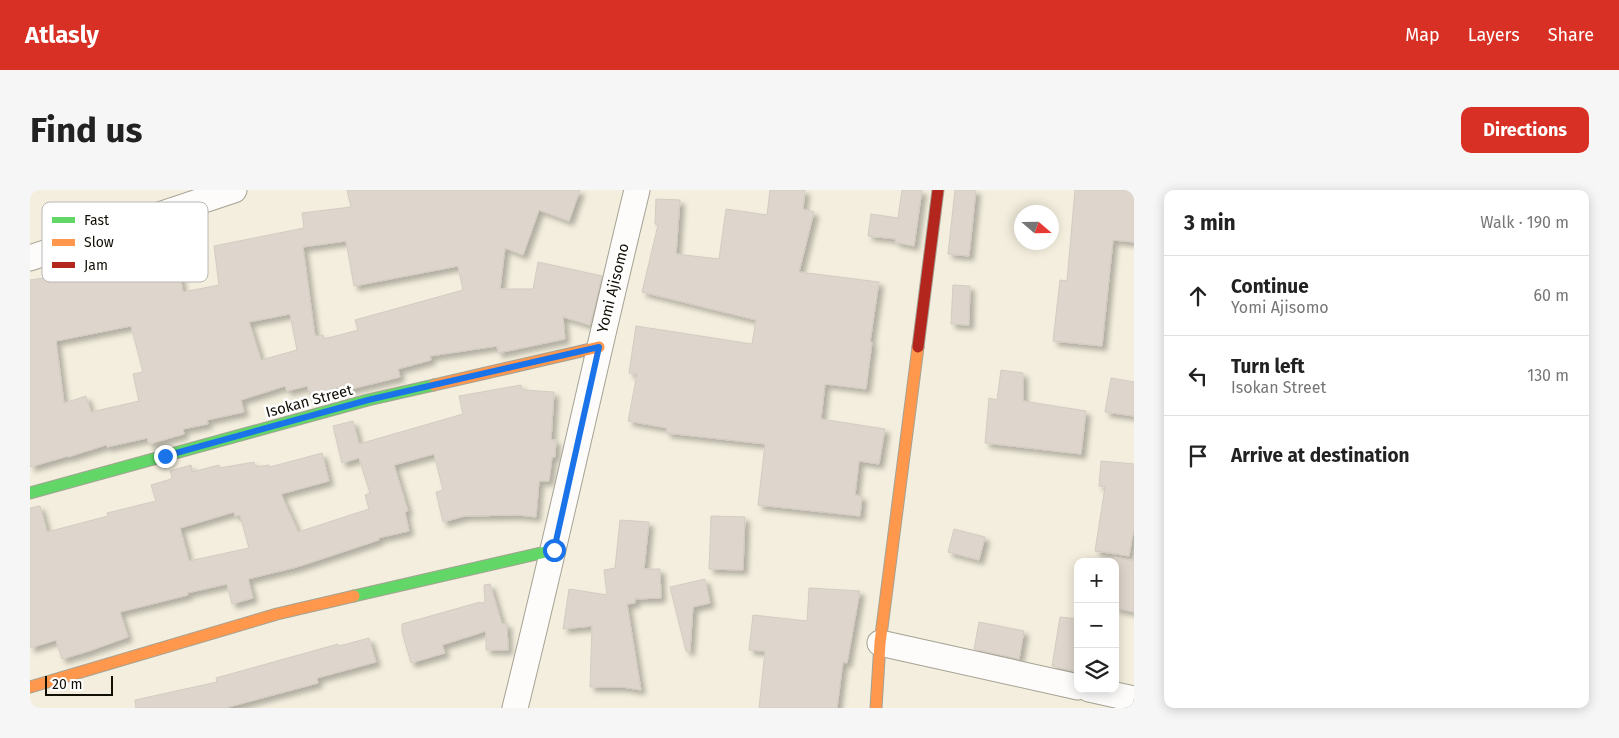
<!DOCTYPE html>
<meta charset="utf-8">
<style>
:root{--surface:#fff;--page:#f6f6f6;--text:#222;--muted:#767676;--line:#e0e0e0;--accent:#d93025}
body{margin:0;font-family:"Fira Sans",sans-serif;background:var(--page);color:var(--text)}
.controls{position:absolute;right:15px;bottom:15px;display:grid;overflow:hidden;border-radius:10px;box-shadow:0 2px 12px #0003}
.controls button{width:45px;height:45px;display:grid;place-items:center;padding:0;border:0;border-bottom:1px solid var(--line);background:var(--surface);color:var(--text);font:25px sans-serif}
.compass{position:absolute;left:984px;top:15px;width:45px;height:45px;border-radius:50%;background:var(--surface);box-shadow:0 2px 12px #0003;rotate:110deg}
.scale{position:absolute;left:15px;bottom:12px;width:68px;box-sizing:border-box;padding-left:5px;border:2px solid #120f05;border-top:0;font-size:14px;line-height:18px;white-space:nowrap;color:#120f05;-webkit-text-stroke:4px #fff;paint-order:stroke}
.stop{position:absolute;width:15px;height:15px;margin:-11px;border:4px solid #1a73e8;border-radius:50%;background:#fff}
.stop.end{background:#1a73e8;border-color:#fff;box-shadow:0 1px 5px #0008}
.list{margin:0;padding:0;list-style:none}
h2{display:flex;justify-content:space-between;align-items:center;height:65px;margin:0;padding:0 20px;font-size:21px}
h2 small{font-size:16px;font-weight:400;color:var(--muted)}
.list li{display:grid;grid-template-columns:32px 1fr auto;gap:15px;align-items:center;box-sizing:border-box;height:80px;padding:0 20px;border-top:1px solid var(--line)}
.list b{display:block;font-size:19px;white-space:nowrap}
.list p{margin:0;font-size:16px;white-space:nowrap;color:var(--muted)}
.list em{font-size:16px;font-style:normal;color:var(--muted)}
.icon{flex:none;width:28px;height:28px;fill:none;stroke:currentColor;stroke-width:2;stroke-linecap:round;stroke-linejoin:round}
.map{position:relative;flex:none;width:1104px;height:518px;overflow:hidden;border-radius:10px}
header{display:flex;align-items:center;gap:30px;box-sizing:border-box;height:70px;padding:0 25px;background:var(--accent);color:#fff}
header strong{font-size:24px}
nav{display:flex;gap:28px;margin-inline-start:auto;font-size:18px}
.intro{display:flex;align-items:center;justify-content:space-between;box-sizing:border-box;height:120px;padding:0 30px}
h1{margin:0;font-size:35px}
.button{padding:12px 22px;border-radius:10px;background:var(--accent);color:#fff;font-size:18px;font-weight:700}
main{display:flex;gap:30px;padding:0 30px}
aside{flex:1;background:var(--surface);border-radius:10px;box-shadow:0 2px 12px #0003}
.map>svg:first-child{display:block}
.building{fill:#ded5cc;stroke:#d4cbc2;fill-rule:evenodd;filter:url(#shadow)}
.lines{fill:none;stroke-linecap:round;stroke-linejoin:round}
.street-casing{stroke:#a5a294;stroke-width:27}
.fast-casing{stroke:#a5a294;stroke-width:13}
.slow-casing{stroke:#a5a294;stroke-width:13}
.jam-casing{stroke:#a5a294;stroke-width:13}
.street{stroke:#fdfcfa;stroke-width:25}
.fast{stroke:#63d668;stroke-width:11}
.slow{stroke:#ff974d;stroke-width:11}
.jam{stroke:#b3261e;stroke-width:11}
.route{stroke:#1a73e8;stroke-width:6}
.labels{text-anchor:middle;stroke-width:5;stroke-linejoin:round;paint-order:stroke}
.street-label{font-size:15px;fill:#120f05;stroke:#fff}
.key{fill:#fff;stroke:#b8b7b4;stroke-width:1}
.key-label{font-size:14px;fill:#120f05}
</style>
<header>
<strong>Atlasly</strong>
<nav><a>Map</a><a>Layers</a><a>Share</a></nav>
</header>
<div class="intro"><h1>Find us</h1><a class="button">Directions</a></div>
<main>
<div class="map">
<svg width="1104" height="518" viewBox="0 0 1104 518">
<defs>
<filter id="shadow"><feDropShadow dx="4.5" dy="4.5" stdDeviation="2.5" flood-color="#0004"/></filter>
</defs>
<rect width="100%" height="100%" fill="#f3eedd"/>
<g class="building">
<path d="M 317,0 L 550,0 L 539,31 L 509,20 L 493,65 L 475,58 L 470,99 L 503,99 L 508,72 L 572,86 L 560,135 L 533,127 L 535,149 L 468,163 L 467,156 L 400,166 L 401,170 L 368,179 L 370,187 L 309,202 L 307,197 L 281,207 L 277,196 L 257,201 L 255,196 L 211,210 L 214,222 L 177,230 L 178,234 L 153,239 L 154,244 L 119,254 L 117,248 L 77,257 L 76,255 L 38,267 L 38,266 L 0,277 L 0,90 L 51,83 L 49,74 L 111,61 L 113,71 L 146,64 L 153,102 L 189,95 L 184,56 L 274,38 L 272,23 L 321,17 ZM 316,51 L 324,96 L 428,76 L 433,100 L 325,130 L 328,140 L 294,149 L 293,145 L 285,146 L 273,57 ZM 260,124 L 267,160 L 231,170 L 219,132 ZM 101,136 L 113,182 L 103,184 L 109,211 L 61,222 L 56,206 L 34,213 L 26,151 Z"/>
<path d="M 740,0 L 775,0 L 773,19 L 784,22 L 769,82 L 849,92 L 840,152 L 842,152 L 836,199 L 795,194 L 791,229 L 855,239 L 849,274 L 829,271 L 825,305 L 832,306 L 830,326 L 728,315 L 735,254 L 636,243 L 637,238 L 598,231 L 607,184 L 599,183 L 606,136 L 722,154 L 726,130 L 612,102 L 628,35 L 625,34 L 626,9 L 650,10 L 646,64 L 689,69 L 696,19 L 737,25 Z"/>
<path d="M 872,0 L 892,0 L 884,56 L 865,52 L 866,49 L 838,46 L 841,24 L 868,28 Z"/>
<path d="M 925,0 L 946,0 L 939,66 L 918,64 Z"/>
<path d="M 1045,0 L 1104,0 L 1104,52 L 1083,50 L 1072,156 L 1023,151 L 1030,90 L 1037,91 Z"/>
<path d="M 923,95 L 940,96 L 939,135 L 921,134 Z"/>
<path d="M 971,180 L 993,183 L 993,211 L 1056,221 L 1051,264 L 955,253 L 959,208 L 967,210 Z"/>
<path d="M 1081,188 L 1104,192 L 1104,226 L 1075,222 Z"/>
<path d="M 491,195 L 492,200 L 524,202 L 521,250 L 526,250 L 525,267 L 522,267 L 519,291 L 509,291 L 506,327 L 488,325 L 435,326 L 413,332 L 406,302 L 413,300 L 404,264 L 364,275 L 378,321 L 375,322 L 379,341 L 348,348 L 349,350 L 267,377 L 218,389 L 223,408 L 202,414 L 197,394 L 157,403 L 158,405 L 90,422 L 98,447 L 56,462 L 32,469 L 26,450 L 0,458 L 0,318 L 10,316 L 17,342 L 78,326 L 77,323 L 126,311 L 121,295 L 141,289 L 142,288 L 140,281 L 161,275 L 162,282 L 189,275 L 190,278 L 224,272 L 225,277 L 239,275 L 240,277 L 292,263 L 299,291 L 251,304 L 268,342 L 339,319 L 335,305 L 340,303 L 329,268 L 312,273 L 303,236 L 323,231 L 329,254 L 433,224 L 429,206 ZM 204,322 L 205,326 L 210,325 L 219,358 L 159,371 L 150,338 Z"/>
<path d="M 1071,271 L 1104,274 L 1104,337 L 1099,366 L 1065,361 L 1075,297 L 1069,296 Z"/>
<path d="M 681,326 L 715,327 L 713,380 L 679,379 Z"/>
<path d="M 590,330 L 619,332 L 614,379 L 630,379 L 631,408 L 605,409 L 605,413 L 597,414 L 611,500 L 592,497 L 560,497 L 562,436 L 533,439 L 539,399 L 577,405 L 574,380 L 585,378 Z"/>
<path d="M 924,339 L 955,347 L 949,370 L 918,362 Z"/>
<path d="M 1085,367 L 1104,371 L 1104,422 L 1085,418 Z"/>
<path d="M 675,389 L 680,413 L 663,417 L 660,461 L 656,461 L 640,397 Z"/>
<path d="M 460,394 L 472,434 L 477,433 L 478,460 L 456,460 L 456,441 L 412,455 L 415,463 L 381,473 L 372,442 L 372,434 L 450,412 L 451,413 L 455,412 L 454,395 Z"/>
<path d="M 779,398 L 830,401 L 817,473 L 813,472 L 807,518 L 729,518 L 735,461 L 719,460 L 723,425 L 777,431 Z"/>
<path d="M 1030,427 L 1048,429 L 1048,482 L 1022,476 Z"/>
<path d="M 949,432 L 994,441 L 989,469 L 944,459 Z"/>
<path d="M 339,448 L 346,472 L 287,488 L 288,493 L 195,518 L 106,518 L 105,510 L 187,492 L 186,488 L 308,454 L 309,456 Z"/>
</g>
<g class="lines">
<defs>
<g id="street">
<path d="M 0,68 L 204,0"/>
<path d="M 850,453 L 1048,497"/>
<path d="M 1059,499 L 1104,509"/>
<path d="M 485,518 C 528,346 565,172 607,0"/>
</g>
<g id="fast">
<path d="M 0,303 L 338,210 L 404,195"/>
<path d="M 324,406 L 524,360"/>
</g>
<g id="slow">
<path d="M 404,195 L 569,157"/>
<path d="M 0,497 L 247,424 L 324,406"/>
<path d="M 846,518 L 850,453 L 888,157"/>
</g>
<path id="jam" d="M 888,157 L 908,0"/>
</defs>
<use href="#street" class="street-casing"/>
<use href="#fast" class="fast-casing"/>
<use href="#slow" class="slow-casing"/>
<use href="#jam" class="jam-casing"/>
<use href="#street" class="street"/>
<use href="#fast" class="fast"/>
<use href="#slow" class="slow"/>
<use href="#jam" class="jam"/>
</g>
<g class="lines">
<path class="route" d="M 135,266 L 338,210 L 569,157 L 524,360"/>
</g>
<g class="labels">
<g class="street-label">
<text transform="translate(583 98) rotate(-76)" y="5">Yomi Ajisomo</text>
<text transform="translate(279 211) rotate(-15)" y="5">Isokan Street</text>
</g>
</g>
<rect x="12" y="12" width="166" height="80" rx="8" class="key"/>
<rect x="22" y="27" width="23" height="6" fill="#63d668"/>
<rect x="22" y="49" width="23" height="7" fill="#ff974d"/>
<rect x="22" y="72" width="23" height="6" fill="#b3261e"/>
<g class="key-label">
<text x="54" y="35">Fast</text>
<text x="54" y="57">Slow</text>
<text x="54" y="80">Jam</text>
</g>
</svg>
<div class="controls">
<button>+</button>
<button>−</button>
<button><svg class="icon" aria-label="layers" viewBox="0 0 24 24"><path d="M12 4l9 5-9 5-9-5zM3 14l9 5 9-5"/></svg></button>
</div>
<svg class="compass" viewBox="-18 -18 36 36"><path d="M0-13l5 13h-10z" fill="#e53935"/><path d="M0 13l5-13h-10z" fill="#767676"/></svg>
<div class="scale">20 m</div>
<div class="stop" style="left:524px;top:360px"></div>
<div class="stop end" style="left:135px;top:266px"></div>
</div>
<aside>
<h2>3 min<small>Walk · 190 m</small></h2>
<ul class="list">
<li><svg class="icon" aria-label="ahead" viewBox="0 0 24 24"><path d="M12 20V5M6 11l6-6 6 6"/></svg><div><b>Continue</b><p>Yomi Ajisomo</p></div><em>60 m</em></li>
<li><svg class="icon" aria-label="left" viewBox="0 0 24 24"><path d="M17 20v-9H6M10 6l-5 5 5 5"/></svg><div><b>Turn left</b><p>Isokan Street</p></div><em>130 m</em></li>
<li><svg class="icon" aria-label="arrive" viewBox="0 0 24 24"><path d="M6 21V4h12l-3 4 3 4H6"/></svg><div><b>Arrive at destination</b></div></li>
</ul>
</aside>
</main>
